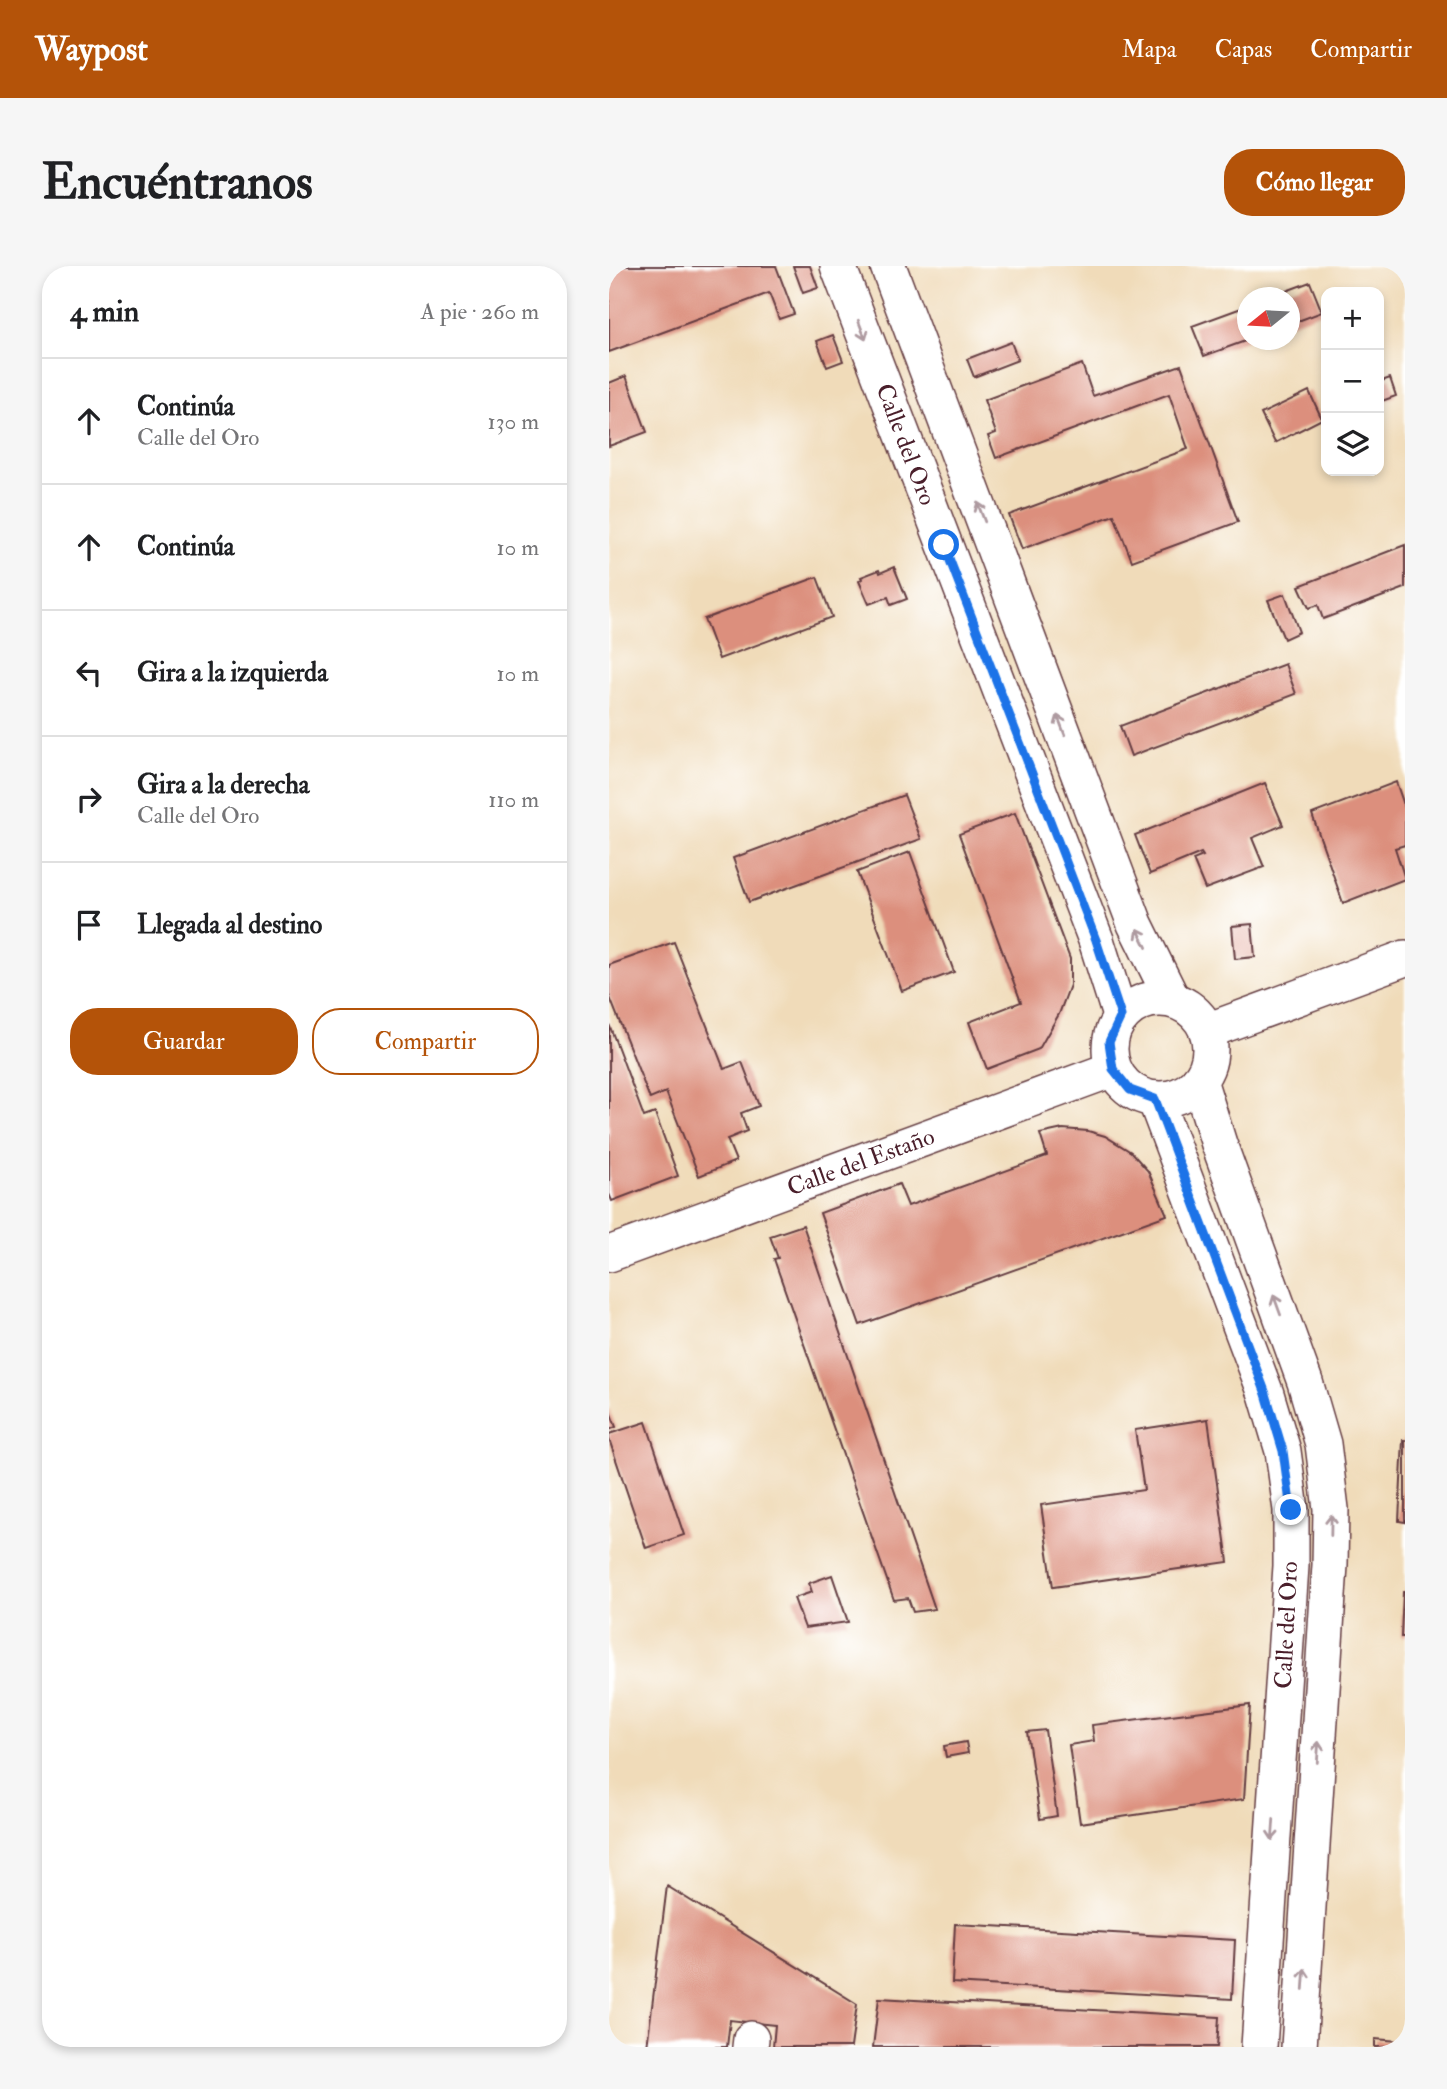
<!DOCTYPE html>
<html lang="es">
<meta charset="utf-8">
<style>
:root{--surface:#fff;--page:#f6f6f6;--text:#202124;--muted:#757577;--line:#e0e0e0;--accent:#b45309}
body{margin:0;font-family:"IM FELL Double Pica",serif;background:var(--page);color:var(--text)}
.controls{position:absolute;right:21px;top:21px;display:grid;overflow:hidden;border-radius:14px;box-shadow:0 4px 10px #0003}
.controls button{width:63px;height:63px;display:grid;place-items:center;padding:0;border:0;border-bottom:2px solid var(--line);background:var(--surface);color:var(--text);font:35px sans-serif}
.compass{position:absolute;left:628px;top:21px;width:63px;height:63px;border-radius:50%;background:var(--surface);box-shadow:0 4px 10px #0003;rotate:252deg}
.stop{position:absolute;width:21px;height:21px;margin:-16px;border:5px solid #1a73e8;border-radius:50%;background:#fff}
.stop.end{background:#1a73e8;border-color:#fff;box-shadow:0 2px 7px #0008}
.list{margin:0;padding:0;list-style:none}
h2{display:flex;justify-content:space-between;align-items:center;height:91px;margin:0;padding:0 28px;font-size:30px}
h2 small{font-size:23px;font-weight:400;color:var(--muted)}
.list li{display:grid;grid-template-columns:46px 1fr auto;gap:21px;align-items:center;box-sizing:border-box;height:126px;padding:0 28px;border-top:2px solid var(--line)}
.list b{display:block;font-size:26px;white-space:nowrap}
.list p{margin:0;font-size:23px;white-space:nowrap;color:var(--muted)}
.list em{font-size:23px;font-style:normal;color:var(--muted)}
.actions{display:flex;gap:14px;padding:21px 28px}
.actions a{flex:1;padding:16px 0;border:2px solid var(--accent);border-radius:28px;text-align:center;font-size:24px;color:var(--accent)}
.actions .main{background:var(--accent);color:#fff}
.icon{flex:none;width:38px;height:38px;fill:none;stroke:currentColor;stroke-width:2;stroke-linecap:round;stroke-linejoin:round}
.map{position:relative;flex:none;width:796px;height:1781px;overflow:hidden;border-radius:28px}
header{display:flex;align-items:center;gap:42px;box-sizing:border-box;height:98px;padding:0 35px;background:var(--accent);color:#fff}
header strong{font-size:33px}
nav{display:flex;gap:38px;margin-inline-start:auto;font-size:24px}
.intro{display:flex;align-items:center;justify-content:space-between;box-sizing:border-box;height:168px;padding:0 42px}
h1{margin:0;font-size:49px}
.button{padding:18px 32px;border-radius:28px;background:var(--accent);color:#fff;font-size:24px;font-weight:700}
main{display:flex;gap:42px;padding:0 42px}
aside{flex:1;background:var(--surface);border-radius:28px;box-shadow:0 4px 10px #0003}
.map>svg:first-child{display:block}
.building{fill:#dc8f7d}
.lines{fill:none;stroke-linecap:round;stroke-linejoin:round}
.minor-casing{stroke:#633b40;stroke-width:38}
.minor{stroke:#fff;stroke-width:35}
.oneway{stroke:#ae9aa0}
.route{stroke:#1a73e8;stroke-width:9}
.labels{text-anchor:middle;stroke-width:5;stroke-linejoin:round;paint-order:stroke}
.street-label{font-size:24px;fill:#4a1f2b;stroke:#fff}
</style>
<header>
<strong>Waypost</strong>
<nav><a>Mapa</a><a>Capas</a><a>Compartir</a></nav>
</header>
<div class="intro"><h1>Encuéntranos</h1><a class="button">Cómo llegar</a></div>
<main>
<aside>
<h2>4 min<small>A pie · 260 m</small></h2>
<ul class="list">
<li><svg class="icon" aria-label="ahead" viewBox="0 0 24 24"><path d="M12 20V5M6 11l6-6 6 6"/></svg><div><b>Continúa</b><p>Calle del Oro</p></div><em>130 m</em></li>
<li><svg class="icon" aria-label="ahead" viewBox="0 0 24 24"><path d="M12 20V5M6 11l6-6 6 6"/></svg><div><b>Continúa</b></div><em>10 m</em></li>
<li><svg class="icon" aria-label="left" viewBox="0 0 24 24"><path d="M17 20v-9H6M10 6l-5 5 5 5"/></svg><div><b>Gira a la izquierda</b></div><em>10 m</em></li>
<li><svg class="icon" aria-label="right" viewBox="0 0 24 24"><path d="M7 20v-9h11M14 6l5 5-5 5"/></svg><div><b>Gira a la derecha</b><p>Calle del Oro</p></div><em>110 m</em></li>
<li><svg class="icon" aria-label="arrive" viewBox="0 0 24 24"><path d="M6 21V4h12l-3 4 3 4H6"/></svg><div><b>Llegada al destino</b></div></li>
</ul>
<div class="actions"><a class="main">Guardar</a><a>Compartir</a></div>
</aside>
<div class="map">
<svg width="796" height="1781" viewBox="0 0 796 1781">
<rect width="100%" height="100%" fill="#fff"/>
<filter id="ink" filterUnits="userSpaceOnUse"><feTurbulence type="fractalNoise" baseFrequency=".0143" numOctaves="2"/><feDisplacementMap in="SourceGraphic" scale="14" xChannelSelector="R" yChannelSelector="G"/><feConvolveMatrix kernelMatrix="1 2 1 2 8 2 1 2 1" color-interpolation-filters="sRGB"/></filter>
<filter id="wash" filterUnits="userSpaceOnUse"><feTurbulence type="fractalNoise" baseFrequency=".00686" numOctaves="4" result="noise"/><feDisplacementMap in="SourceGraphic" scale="28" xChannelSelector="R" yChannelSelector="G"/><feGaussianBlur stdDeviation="1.57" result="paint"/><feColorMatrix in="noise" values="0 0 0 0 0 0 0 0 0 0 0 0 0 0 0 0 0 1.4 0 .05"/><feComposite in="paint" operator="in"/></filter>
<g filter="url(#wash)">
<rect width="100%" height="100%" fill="#f0dbb9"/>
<g id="blocks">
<g class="building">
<path d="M 0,0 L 167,0 L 185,48 L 170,53 L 160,27 L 0,86 Z"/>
<path d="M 184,0 L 201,0 L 209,22 L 194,27 Z"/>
<path d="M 701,16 L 713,46 L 681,58 L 681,32 L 661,31 Z"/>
<path d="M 638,40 L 639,74 L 595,90 L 583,60 Z"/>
<path d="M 224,69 L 234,95 L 218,101 L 208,75 Z"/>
<path d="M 402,76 L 409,94 L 365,111 L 358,93 Z"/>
<path d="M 473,98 L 484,130 L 572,99 L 629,256 L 523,295 L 505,249 L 413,283 L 400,249 L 579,183 L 560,128 L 387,192 L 379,170 L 387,167 L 375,134 Z"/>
<path d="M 17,110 L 38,166 L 0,180 L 0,117 Z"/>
<path d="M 781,112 L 787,130 L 770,136 L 770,116 Z"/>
<path d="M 700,125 L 713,153 L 666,177 L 652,148 Z"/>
<path d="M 796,279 L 796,322 L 714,353 L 709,339 L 700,342 L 690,320 Z"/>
<path d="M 285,301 L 298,333 L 282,339 L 279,331 L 260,338 L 250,315 L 253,313 L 252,311 L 270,304 L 271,307 Z"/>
<path d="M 208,311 L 223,351 L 110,393 L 95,353 Z"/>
<path d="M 676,328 L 690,366 L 675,373 L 659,334 Z"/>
<path d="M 676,398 L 687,428 L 522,490 L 511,460 Z"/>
<path d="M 787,516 L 796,542 L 796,579 L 786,582 L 796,613 L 734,637 L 703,548 Z"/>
<path d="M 656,517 L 674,559 L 643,572 L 655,601 L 596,623 L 584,594 L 594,590 L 592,587 L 541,608 L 526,569 Z"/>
<path d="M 295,529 L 312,573 L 140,636 L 124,592 Z"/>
<path d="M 406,547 L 461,693 L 461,719 L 450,748 L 430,783 L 378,803 L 360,756 L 412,736 L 350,568 Z"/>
<path d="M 301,586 L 345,706 L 293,725 L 248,606 Z"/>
<path d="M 643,658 L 646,691 L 626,693 L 623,660 Z"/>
<path d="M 65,676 L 115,803 L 133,796 L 150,840 L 132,847 L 138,865 L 118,873 L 127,895 L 90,910 L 57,826 L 41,833 L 0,729 L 0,699 Z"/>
<path d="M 0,758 L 35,851 L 46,847 L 69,910 L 3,935 L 0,928 Z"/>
<path d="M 454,863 L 479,865 L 496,870 L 522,886 L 539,905 L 558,949 L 251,1059 L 211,947 L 290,918 L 299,940 L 438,890 L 431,868 Z"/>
<path d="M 194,959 L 326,1343 L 304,1346 L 299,1332 L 285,1334 L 165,993 L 169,992 L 161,970 Z"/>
<path d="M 0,1143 L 7,1161 L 0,1164 Z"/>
<path d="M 599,1153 L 619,1296 L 444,1321 L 432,1239 L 535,1224 L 526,1164 Z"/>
<path d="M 37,1156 L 75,1269 L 37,1282 L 0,1173 L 0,1168 Z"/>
<path d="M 794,1174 L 796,1174 L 796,1256 L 790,1255 Z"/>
<path d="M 223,1309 L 239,1356 L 196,1362 L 185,1332 L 203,1326 L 200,1317 Z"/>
<path d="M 794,1326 L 796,1326 L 796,1371 L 792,1371 Z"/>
<path d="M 641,1439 L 635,1533 L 471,1557 L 460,1479 L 485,1475 L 483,1459 Z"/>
<path d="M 436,1464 L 448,1550 L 431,1553 L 418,1466 Z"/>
<path d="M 357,1476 L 359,1487 L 337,1491 L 335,1480 Z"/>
<path d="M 58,1620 L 248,1738 L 242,1781 L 164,1781 L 166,1759 L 121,1754 L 118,1781 L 38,1781 Z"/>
<path d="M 346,1658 L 626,1674 L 623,1733 L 343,1717 Z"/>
<path d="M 270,1732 L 610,1751 L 608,1781 L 264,1781 Z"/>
<path d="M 766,1773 L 789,1775 L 789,1781 L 766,1781 Z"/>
</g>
</g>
</g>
<g filter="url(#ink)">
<use href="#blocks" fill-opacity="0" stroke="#633b40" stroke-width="2"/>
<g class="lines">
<defs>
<g id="minor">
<path id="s1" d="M 229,0 L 487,674 L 511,750"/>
<path d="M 279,0 L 526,658 L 563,733"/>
<circle cx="551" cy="783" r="50"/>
<path d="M 598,765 L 796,692"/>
<path d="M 590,814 L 610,878 L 696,1116 L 714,1178 L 722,1243 L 721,1299 L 690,1781"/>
<path d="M 546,833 L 657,1128 L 674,1185 L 682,1244 L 682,1300 L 650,1781"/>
<path id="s2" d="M 0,988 L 504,803"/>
<path d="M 141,1781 L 142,1773"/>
</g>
</defs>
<use href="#minor" class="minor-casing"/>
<use href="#minor" class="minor"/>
</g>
<defs><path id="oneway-shaft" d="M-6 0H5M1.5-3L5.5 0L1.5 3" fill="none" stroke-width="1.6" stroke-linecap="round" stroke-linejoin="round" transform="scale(1.75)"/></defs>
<g class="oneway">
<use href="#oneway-shaft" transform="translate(253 64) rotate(69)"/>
<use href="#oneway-shaft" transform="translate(372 246) rotate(-111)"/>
<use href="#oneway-shaft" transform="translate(452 459) rotate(-111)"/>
<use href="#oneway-shaft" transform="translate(533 672) rotate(-116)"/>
<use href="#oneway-shaft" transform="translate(668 1039) rotate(-110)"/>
<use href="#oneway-shaft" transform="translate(722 1259) rotate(-89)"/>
<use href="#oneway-shaft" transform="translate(709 1486) rotate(-86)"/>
<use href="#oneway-shaft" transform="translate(664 1564) rotate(94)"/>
<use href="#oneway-shaft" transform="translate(695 1713) rotate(-86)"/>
</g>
</g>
<g class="lines" filter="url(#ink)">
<path class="route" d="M 335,279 L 487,674 L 512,750 L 500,776 L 504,803 L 521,824 L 546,833 L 657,1128 L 674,1185 L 682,1244"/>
</g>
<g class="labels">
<g class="street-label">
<text dy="8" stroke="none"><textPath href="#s1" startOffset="191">Calle del Oro</textPath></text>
<text dy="8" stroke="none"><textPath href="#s2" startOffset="268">Calle del Estaño</textPath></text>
<text transform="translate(677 1359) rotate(-87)" y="8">Calle del Oro</text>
</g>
</g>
</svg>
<div class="controls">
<button>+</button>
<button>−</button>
<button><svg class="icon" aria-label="layers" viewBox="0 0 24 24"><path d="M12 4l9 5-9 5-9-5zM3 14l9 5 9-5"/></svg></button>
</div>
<svg class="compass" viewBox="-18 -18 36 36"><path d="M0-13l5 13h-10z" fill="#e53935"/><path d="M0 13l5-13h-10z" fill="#757577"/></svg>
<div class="stop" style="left:335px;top:279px"></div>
<div class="stop end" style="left:682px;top:1244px"></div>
</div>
</main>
